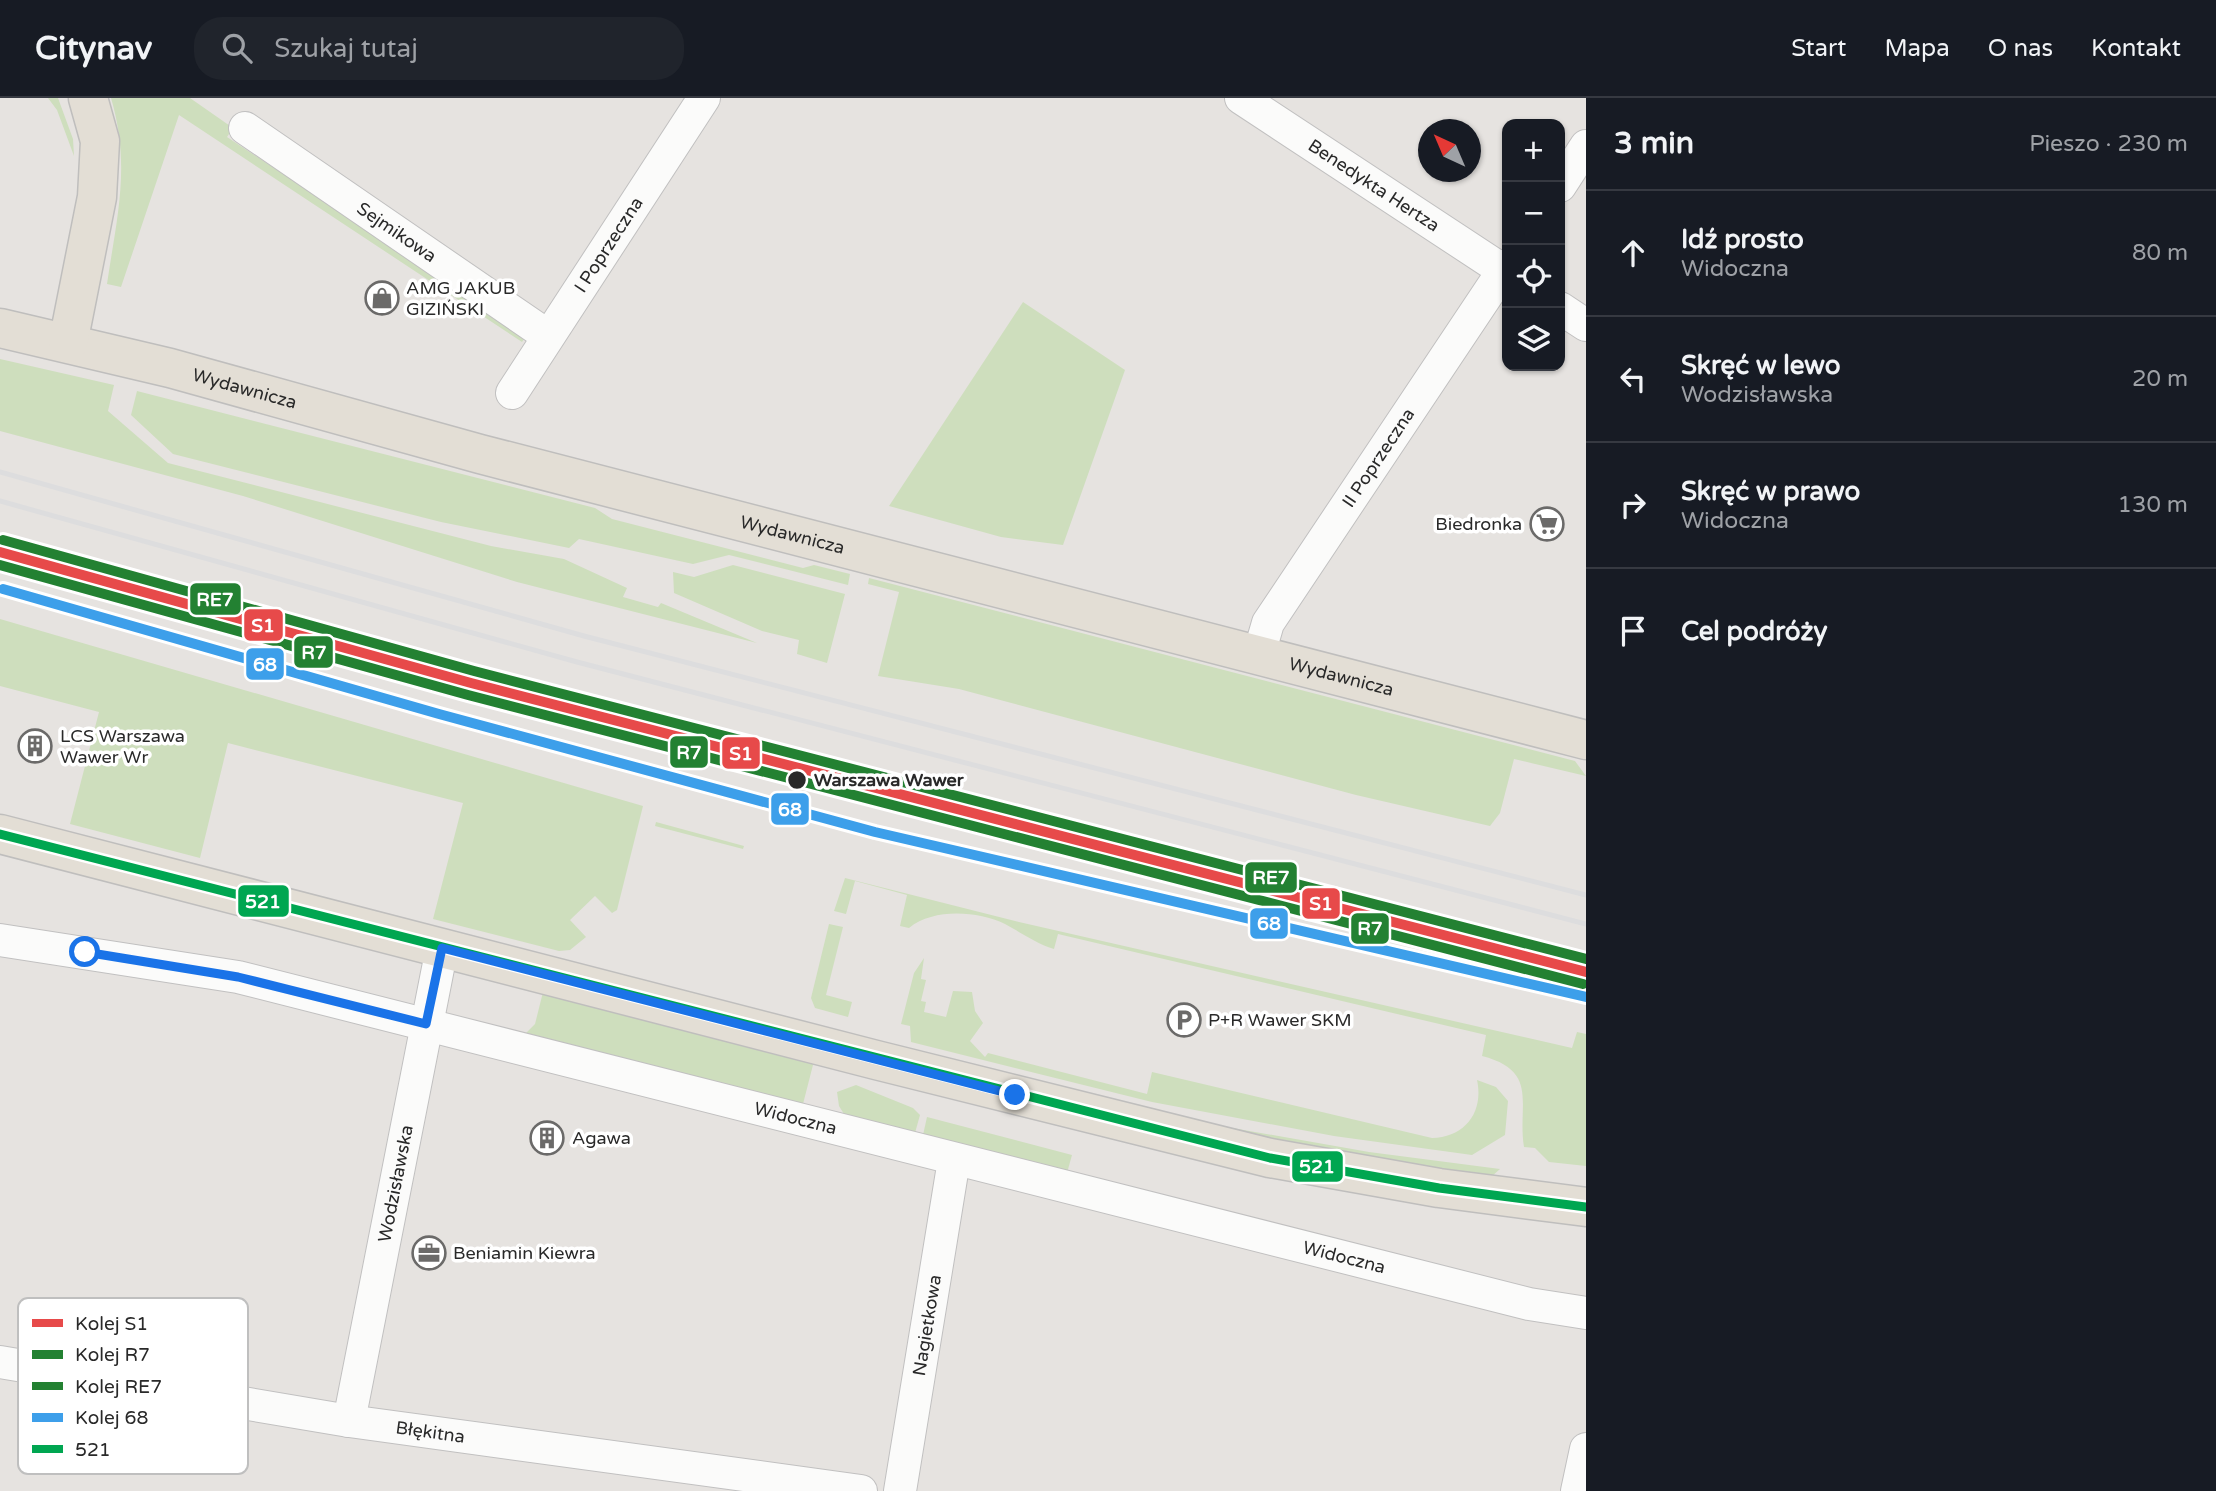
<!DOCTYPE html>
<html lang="pl">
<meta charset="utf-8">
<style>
:root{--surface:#171b24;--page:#20242c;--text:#f1f3f6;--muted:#9ea1a6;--line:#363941}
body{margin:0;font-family:"Varela Round",sans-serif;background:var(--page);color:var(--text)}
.controls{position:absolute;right:21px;top:21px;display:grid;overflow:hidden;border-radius:14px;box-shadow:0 2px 5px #0004}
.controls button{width:63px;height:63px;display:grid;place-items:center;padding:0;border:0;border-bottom:2px solid var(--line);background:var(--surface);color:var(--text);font:35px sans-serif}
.compass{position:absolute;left:1418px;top:21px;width:63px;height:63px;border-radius:50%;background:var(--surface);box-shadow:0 2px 5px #0004;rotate:316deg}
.stop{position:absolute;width:21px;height:21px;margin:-16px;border:5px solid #1a73e8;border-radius:50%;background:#fff}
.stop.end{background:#1a73e8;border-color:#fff;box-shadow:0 2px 7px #0008}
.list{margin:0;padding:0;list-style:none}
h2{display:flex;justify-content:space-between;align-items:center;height:91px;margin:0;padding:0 28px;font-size:30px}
h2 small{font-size:23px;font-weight:400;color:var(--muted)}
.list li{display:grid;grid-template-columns:46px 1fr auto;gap:21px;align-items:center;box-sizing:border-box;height:126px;padding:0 28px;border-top:2px solid var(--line)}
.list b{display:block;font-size:26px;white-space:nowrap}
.list p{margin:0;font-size:23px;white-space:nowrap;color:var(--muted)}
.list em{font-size:23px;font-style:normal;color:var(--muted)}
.icon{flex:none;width:38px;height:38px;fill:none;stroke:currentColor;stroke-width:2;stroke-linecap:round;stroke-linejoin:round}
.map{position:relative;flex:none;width:1586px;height:1393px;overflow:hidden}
header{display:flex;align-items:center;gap:42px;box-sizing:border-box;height:98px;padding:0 35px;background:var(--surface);border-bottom:2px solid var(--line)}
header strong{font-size:33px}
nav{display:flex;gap:38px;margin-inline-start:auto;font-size:24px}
.search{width:490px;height:63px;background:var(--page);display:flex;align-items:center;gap:18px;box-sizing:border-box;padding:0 24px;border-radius:28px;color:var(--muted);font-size:26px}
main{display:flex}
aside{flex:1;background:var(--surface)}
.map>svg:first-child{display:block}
.green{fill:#cedebd}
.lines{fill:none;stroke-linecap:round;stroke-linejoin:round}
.minor-casing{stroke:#c1c0c0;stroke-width:34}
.major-casing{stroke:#bfbebd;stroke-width:41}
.minor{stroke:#fbfbfa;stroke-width:32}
.major{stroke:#e3ded5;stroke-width:38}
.rail{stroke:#ddddde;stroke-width:5}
.bus-1-casing{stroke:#fff;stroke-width:14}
.bus-1{stroke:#00a651;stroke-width:9}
.rail-1-casing{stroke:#fff;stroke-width:16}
.rail-2-casing{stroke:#fff;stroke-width:16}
.rail-3-casing{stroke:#fff;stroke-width:16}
.rail-4-casing{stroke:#fff;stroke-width:16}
.rail-1{stroke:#e74a4a;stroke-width:10}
.rail-2{stroke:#238132;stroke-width:10}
.rail-3{stroke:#238132;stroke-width:10}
.rail-4{stroke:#3d9fea;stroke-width:10}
.route{stroke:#1a73e8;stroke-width:9}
.stop-dot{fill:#292929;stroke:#fff;stroke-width:2.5}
.labels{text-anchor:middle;stroke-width:7;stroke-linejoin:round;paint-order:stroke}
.street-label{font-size:18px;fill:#292929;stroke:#fff}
.poi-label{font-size:18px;fill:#292929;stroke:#fff;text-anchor:start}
.stop-label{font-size:18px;font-weight:bold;fill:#292929;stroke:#fff;text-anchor:start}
.key{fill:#fff;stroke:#bfbfbf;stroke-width:2}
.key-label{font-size:19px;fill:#292929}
.line-badge{stroke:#fff;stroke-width:2.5}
.badge-label{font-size:19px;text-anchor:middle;font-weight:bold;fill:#fff}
</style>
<header>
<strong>Citynav</strong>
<div class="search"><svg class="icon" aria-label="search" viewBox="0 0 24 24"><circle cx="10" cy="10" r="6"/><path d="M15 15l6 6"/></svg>Szukaj tutaj</div>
<nav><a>Start</a><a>Mapa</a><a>O nas</a><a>Kontakt</a></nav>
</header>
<main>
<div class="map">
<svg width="1586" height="1393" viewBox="0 0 1586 1393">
<rect width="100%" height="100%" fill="#e6e3e0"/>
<g class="green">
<path d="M 48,0 L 58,0 L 73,41 L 74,58 L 57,12 Z"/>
<path d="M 111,0 L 190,0 L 233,30 L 227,39 L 527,237 L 522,244 L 179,17 L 121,189 L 107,186 C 117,118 131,68 111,0 Z"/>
<path d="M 1023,204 L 1125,272 L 1063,447 L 1001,439 L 889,408 Z"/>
<path d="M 0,261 L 114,287 L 108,313 L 168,365 L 491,448 L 564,461 L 627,490 L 623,499 L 658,509 L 661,505 L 757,545 L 517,484 L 243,398 L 0,333 Z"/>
<path d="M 137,293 L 595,410 L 612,421 L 803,470 L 814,467 L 850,476 L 848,487 L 729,457 L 693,466 L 579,441 L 569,450 L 441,424 L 173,356 L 131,317 Z"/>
<path d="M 733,467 L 845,496 L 827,565 L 797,556 L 799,542 L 762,533 L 674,495 L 673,474 L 694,479 Z"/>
<path d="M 869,480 L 1575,663 L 1586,678 L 1514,661 L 1500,715 L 1490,728 L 1356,697 L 959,591 L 878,578 L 899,494 L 868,486 Z"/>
<path d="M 0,521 L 643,708 L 617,812 L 612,815 L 595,798 L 570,822 L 586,839 L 570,852 L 559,853 L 433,821 L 463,705 L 228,645 L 200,760 L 70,726 L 99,614 L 0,588 Z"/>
<path d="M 656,724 L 744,748 L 743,751 L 655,728 Z"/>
<path d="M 845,780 L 1019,824 L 1572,950 L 1577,934 L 1586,936 L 1586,1068 L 1549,1064 L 1535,1050 L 1524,1049 C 1517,1007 1540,973 1482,958 L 1486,937 L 1058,836 L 1054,851 C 1035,845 1022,835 1005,826 C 977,813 934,810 909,830 L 900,828 L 907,797 L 855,783 L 846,816 L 834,813 Z"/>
<path d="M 829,826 L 843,829 L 826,897 L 852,904 L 848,919 L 815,910 L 811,900 Z"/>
<path d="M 924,860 L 921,881 L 926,882 L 921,903 L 926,904 L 924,914 L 946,919 L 953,893 L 972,894 L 975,913 L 983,925 L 970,943 L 985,959 L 988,955 L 1147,996 L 1152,974 L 1432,1040 C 1465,1039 1484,1014 1477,982 L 1496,989 L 1508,1003 L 1505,1037 L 1472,1057 L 1334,1038 L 1152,1004 L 911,944 L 910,928 L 901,926 L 914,875 Z"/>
<path d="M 543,894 L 814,963 L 803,1006 L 526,935 L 535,926 Z"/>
<path d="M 856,987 L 913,1010 L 920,1017 L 915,1035 L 844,1016 L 839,1008 L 837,994 Z"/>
<path d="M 927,1019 L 1072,1057 L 1067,1075 L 923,1037 Z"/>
<path d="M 1187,1022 L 1369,1054 L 1500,1071 L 1491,1079 L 1353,1059 Z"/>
</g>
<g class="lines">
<defs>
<g id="minor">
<path id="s1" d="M 1241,0 L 1507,175"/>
<path id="s2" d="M 245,30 L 548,238"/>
<path d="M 1560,88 L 1586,48"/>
<path d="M 1560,210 L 1586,227"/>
<path id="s3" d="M 512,295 L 704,0"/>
<path id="s4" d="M 1259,556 L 1268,525 L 1507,167"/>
<path id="s5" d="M 0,842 L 238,879 L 1529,1206 L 1586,1215"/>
<path id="s6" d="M 0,1264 L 349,1323 L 861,1393"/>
<path id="s7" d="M 349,1323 L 442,850"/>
<path id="s8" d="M 900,1393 L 954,1062"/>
<path d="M 1577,1393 L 1586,1351"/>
</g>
<g id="major">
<path id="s9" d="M 0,230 L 170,270 L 480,356 L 1586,642"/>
<path d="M 68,245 L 97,99 L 100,43 L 88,0"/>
<path d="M 0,736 L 876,962 L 1270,1060 L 1439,1090 L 1586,1109"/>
</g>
</defs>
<use href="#minor" class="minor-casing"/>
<use href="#major" class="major-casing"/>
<use href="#minor" class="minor"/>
<use href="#major" class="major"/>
<g class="rail">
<path d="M 0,374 L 584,538 L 1586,797"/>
<path d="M 0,403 L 577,564 L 1586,826"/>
</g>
<defs>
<path id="bus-1" d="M 0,736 L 1270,1060 L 1439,1090 L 1586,1109"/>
</defs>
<use href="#bus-1" class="bus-1-casing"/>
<use href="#bus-1" class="bus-1"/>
<defs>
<path id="rail-1" d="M 0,454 L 471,585 L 1586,874"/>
<path id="rail-2" d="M 0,467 L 468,597 L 1583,886"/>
<path id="rail-3" d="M 3,442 L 474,573 L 1586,861"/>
<path id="rail-4" d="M 3,491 L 439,616 L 875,734 L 1586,899"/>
</defs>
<use href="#rail-1" class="rail-1-casing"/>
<use href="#rail-2" class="rail-2-casing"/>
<use href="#rail-3" class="rail-3-casing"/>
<use href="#rail-4" class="rail-4-casing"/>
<use href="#rail-1" class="rail-1"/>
<use href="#rail-2" class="rail-2"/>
<use href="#rail-3" class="rail-3"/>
<use href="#rail-4" class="rail-4"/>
</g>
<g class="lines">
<path class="route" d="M 85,854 L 238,879 L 426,926 L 442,850 L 1015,997"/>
</g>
<defs>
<symbol id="shop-ring" viewBox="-11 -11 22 22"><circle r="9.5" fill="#fff" stroke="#6b6a69" stroke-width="1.5"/><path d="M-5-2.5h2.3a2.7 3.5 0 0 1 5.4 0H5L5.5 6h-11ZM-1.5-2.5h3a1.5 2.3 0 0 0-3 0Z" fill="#6b6a69"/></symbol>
<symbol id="supermarket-ring" viewBox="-11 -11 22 22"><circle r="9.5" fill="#fff" stroke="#6b6a69" stroke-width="1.5"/><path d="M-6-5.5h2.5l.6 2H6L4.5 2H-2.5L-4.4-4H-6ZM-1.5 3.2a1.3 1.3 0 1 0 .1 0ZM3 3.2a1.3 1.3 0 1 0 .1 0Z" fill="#6b6a69"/></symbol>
<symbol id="building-ring" viewBox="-11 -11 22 22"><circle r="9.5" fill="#fff" stroke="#6b6a69" stroke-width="1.5"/><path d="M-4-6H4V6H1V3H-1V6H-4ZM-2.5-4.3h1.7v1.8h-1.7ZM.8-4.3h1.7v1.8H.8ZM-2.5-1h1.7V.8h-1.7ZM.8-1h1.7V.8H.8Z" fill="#6b6a69"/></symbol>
<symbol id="parking-ring" viewBox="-11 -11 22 22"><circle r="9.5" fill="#fff" stroke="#6b6a69" stroke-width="1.5"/><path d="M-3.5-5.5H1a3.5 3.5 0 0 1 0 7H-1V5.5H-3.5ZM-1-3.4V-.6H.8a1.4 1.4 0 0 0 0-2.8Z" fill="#6b6a69"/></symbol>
<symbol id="office-ring" viewBox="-11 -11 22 22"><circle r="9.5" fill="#fff" stroke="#6b6a69" stroke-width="1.5"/><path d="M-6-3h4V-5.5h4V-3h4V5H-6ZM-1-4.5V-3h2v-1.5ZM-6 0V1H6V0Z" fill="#6b6a69"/></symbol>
</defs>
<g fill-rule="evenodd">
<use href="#shop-ring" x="363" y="181" width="38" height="38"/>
<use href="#supermarket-ring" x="1528" y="407" width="38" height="38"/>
<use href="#building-ring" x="16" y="629" width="38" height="38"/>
<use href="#parking-ring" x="1165" y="903" width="38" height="38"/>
<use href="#building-ring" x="528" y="1021" width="38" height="38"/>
<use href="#office-ring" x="410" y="1136" width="38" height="38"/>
</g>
<circle class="stop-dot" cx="797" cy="682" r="10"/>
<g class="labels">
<g class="street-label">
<text dy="6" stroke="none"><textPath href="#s1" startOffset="159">Benedykta Hertza</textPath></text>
<text dy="6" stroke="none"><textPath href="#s2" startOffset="184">Sejmikowa</textPath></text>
<text dy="6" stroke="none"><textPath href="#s3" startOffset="177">I Poprzeczna</textPath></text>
<text dy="6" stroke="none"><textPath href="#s9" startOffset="252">Wydawnicza</textPath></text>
<text dy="6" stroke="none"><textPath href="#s4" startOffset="231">II Poprzeczna</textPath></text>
<text dy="6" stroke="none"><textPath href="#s9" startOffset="819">Wydawnicza</textPath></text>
<text dy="6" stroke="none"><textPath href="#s9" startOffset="1386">Wydawnicza</textPath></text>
<text dy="6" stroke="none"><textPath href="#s5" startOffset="816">Widoczna</textPath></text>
<text dy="6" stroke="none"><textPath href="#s7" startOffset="242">Wodzisławska</textPath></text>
<text dy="6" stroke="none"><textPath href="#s5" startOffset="1382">Widoczna</textPath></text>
<text dy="6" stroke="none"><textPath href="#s8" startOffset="168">Nagietkowa</textPath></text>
<text dy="6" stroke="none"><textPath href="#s6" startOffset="436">Błękitna</textPath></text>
</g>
<g class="poi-label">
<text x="406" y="196">AMG JAKUB<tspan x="406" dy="21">GIZIŃSKI</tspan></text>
<text x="1522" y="432" text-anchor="end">Biedronka</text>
<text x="60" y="644">LCS Warszawa<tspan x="60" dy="21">Wawer Wr</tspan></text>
<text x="1208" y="928">P+R Wawer SKM</text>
<text x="572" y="1046">Agawa</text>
<text x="453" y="1161">Beniamin Kiewra</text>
</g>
<g class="stop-label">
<text x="814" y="688">Warszawa Wawer</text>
</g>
</g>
<rect x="18" y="1200" width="230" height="176" rx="10" class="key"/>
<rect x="32" y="1221" width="31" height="8" fill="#e74a4a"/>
<rect x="32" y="1252" width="31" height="9" fill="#238132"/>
<rect x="32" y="1284" width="31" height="8" fill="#238132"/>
<rect x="32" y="1315" width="31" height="9" fill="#3d9fea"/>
<rect x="32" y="1347" width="31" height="8" fill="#00a651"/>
<g class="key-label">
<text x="75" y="1232">Kolej S1</text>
<text x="75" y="1263">Kolej R7</text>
<text x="75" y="1295">Kolej RE7</text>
<text x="75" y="1326">Kolej 68</text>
<text x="75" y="1358">521</text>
</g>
<g class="line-badge">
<rect x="189" y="484" width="53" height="34" rx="7" fill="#238132"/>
<rect x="243" y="510" width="41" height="34" rx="7" fill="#e74a4a"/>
<rect x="293" y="537" width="41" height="34" rx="7" fill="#238132"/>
<rect x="245" y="549" width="40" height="34" rx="7" fill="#3d9fea"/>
<rect x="669" y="637" width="40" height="34" rx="7" fill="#238132"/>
<rect x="721" y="638" width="40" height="34" rx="7" fill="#e74a4a"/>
<rect x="770" y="694" width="40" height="34" rx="7" fill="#3d9fea"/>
<rect x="1244" y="763" width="54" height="33" rx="7" fill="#238132"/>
<rect x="237" y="786" width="53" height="34" rx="7" fill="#00a651"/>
<rect x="1301" y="789" width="40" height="33" rx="7" fill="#e74a4a"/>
<rect x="1249" y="809" width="40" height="33" rx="7" fill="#3d9fea"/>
<rect x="1350" y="814" width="40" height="33" rx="7" fill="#238132"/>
<rect x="1291" y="1052" width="53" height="33" rx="7" fill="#00a651"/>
</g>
<g class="badge-label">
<text x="215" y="508">RE7</text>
<text x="263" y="534">S1</text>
<text x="314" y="561">R7</text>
<text x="265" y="573">68</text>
<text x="689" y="661">R7</text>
<text x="741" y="662">S1</text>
<text x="790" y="718">68</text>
<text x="1271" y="786">RE7</text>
<text x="263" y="810">521</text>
<text x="1321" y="812">S1</text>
<text x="1269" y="832">68</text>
<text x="1370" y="837">R7</text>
<text x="1317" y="1075">521</text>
</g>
</svg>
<div class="controls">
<button>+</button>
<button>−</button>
<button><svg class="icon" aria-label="locate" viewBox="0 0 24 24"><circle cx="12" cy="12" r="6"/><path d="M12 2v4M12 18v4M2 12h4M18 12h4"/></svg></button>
<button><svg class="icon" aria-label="layers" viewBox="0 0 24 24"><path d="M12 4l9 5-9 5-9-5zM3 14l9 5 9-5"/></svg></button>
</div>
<svg class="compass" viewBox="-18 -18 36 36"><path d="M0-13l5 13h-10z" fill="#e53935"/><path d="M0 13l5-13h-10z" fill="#9ea1a6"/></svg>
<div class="stop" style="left:85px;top:854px"></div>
<div class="stop end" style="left:1015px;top:997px"></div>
</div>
<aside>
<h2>3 min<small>Pieszo · 230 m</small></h2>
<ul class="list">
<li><svg class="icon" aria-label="ahead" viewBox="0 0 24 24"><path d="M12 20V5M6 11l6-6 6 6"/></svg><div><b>Idź prosto</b><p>Widoczna</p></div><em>80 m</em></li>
<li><svg class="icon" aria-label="left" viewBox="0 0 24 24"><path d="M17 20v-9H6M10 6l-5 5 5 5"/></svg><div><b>Skręć w lewo</b><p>Wodzisławska</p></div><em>20 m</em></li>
<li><svg class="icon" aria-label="right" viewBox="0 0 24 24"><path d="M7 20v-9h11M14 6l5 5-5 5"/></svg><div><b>Skręć w prawo</b><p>Widoczna</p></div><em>130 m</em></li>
<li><svg class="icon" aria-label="arrive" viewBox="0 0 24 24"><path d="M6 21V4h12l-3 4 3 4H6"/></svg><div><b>Cel podróży</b></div></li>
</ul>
</aside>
</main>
